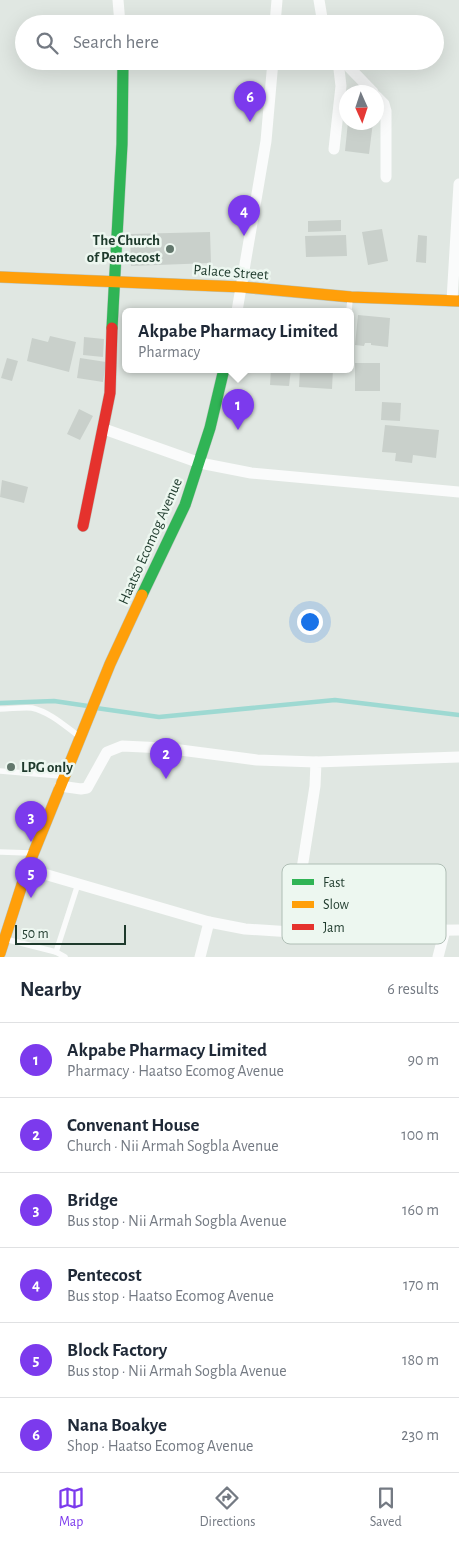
<!DOCTYPE html>
<meta charset="utf-8">
<style>
:root{--surface:#fff;--page:#f6f6f7;--text:#1f2937;--muted:#747a83;--line:#e0e1e3;--accent:#7c3aed}
body{margin:0;font-family:"Alegreya Sans",sans-serif;background:var(--page);color:var(--text)}
.compass{position:absolute;left:339px;top:85px;width:45px;height:45px;border-radius:50%;background:var(--surface);box-shadow:0 5px 20px #0002;rotate:177deg}
.scale{position:absolute;left:15px;bottom:12px;width:111px;box-sizing:border-box;padding-left:5px;border:2px solid #1e3a2c;border-top:0;font-size:14px;line-height:18px;white-space:nowrap;color:#1e3a2c;-webkit-text-stroke:4px #edf7f0;paint-order:stroke}
.you{position:absolute;left:309px;top:621px;width:18px;height:18px;margin:-12px;border:4px solid #fff;border-radius:50%;background:#1a73e8;box-shadow:0 0 0 8px #1a73e833}
.badge{display:grid;place-items:center;width:32px;height:32px;border-radius:50%;background:var(--accent);color:#fff;font-size:16px;font-weight:700}
.pin{position:absolute;translate:-50% -41px;filter:drop-shadow(0 1px 2px #0008)}
.pin::after{content:'';position:absolute;top:26px;width:18px;height:15px;background:inherit;clip-path:polygon(0 0,100% 0,50% 100%)}
.popup{position:absolute;left:122px;top:308px;width:232px;height:65px;box-sizing:border-box;display:grid;place-content:center;border-radius:8px;background:var(--surface);filter:drop-shadow(0 1px 4px #0005);font-size:16px;white-space:nowrap;color:var(--muted)}
.popup b{font-size:19px;color:var(--text)}
.popup::after{content:'';position:absolute;left:50%;top:100%;margin-left:-10px;border:10px solid transparent;border-top-color:var(--surface)}
.list{margin:0;padding:0;list-style:none}
h2{display:flex;justify-content:space-between;align-items:center;height:65px;margin:0;padding:0 20px;font-size:21px}
h2 small{font-size:16px;font-weight:400;color:var(--muted)}
.list li{display:grid;grid-template-columns:32px 1fr auto;gap:15px;align-items:center;box-sizing:border-box;height:75px;padding:0 20px;border-top:1px solid var(--line)}
.list b{display:block;font-size:19px;white-space:nowrap}
.list p{margin:0;font-size:16px;white-space:nowrap;color:var(--muted)}
.list em{font-size:16px;font-style:normal;color:var(--muted)}
.icon{flex:none;width:28px;height:28px;fill:none;stroke:currentColor;stroke-width:2;stroke-linecap:round;stroke-linejoin:round}
.map{position:relative;flex:none;width:459px;height:957px;overflow:hidden}
.search{position:absolute;background:var(--surface);box-shadow:0 5px 20px #0002;left:15px;right:15px;top:15px;height:55px;display:flex;align-items:center;gap:12px;box-sizing:border-box;padding:0 18px;border-radius:28px;color:var(--muted);font-size:19px}
.sheet{height:515px;background:var(--surface)}
nav{display:flex;justify-content:space-around;align-items:center;box-sizing:border-box;height:70px;border-top:1px solid var(--line);background:var(--surface);font-size:14px;color:var(--muted)}
nav a{display:grid;justify-items:center;gap:2px}
nav .on{color:var(--accent)}
.map>svg:first-child{display:block}
.lines{fill:none;stroke-linecap:round;stroke-linejoin:round}
.stream{stroke:#9ed9d2;stroke-width:4.5}
.building{fill:#c9d0cb}
.fast-casing{stroke:#b9c4bd;stroke-width:12}
.slow-casing{stroke:#b9c4bd;stroke-width:12}
.jam-casing{stroke:#b9c4bd;stroke-width:12}
.lane{stroke:#fafbfb;stroke-width:5.5}
.street{stroke:#fafbfb;stroke-width:11}
.fast{stroke:#30b455;stroke-width:11}
.slow{stroke:#ff9f0a;stroke-width:11}
.jam{stroke:#e5322d;stroke-width:11}
.poi-dot{fill:#62776c;stroke:#edf7f0;stroke-width:2}
.labels{text-anchor:middle;stroke-width:5;stroke-linejoin:round;paint-order:stroke}
.poi-label{font-size:15px;font-weight:bold;fill:#1e3a2c;stroke:#edf7f0;text-anchor:end}
.street-label{font-size:15px;fill:#1e3a2c;stroke:#edf7f0}
.key{fill:#edf7f0;stroke:#afbeb5;stroke-width:1}
.key-label{font-size:14px;fill:#1e3a2c}
</style>
<div class="map">
<svg width="459" height="957" viewBox="0 0 459 957">
<rect width="100%" height="100%" fill="#e0e7e2"/>
<g class="lines">
<g class="stream">
<path d="M 0,703 L 54,701 L 88,706"/>
<path d="M 96,708 L 159,717 L 335,700 L 459,715"/>
</g>
</g>
<g class="building">
<path d="M 348,122 L 373,122 L 369,154 L 345,151 Z"/>
<path d="M 341,220 L 341,231 L 308,232 L 308,221 Z"/>
<path d="M 382,229 L 388,261 L 368,265 L 362,232 Z"/>
<path d="M 210,232 L 211,263 L 131,266 L 130,234 Z"/>
<path d="M 346,235 L 347,256 L 306,257 L 305,236 Z"/>
<path d="M 418,235 L 427,236 L 426,263 L 416,262 Z"/>
<path d="M 358,315 L 390,318 L 388,347 L 371,345 L 371,343 L 365,343 L 364,346 L 355,345 Z"/>
<path d="M 50,336 L 76,342 L 69,372 L 27,361 L 32,338 L 48,342 Z"/>
<path d="M 84,337 L 104,339 L 103,357 L 83,355 Z"/>
<path d="M 7,358 L 18,361 L 12,381 L 1,378 Z"/>
<path d="M 80,358 L 106,362 L 103,382 L 77,378 Z"/>
<rect x="355" y="363" width="25" height="28"/>
<path d="M 271,369 L 291,369 L 289,386 L 270,385 Z"/>
<path d="M 300,369 L 333,369 L 332,389 L 299,387 Z"/>
<path d="M 382,402 L 401,403 L 400,421 L 381,420 Z"/>
<path d="M 79,409 L 93,416 L 80,440 L 67,434 Z"/>
<path d="M 385,425 L 439,430 L 436,458 L 413,455 L 412,463 L 395,461 L 396,453 L 382,452 Z"/>
<path d="M 2,480 L 28,487 L 24,503 L 0,497 Z"/>
</g>
<g class="lines">
<defs>
<g id="fast">
<path d="M 112,328 L 122,144 L 123,61"/>
<path d="M 142,595 L 185,505 L 210,428 L 224,369"/>
</g>
<g id="slow">
<path d="M 0,277 L 242,287 L 351,297 L 459,301"/>
<path d="M 0,953 L 27,869 L 110,664 L 142,595"/>
</g>
<path id="jam" d="M 83,526 L 110,393 L 112,328"/>
</defs>
<use href="#fast" class="fast-casing"/>
<use href="#slow" class="slow-casing"/>
<use href="#jam" class="jam-casing"/>
<g class="lane">
<path d="M 349,311 L 350,299"/>
<path d="M 0,709 C 10,709 22,707 32,708 C 50,712 65,726 80,737"/>
<path d="M 0,771 L 61,776"/>
<path d="M 0,852 L 31,853"/>
<path d="M 5,939 L 56,952 L 65,957"/>
<path d="M 56,952 L 78,884"/>
</g>
<g class="street">
<path d="M 118,0 L 120,24"/>
<path d="M 319,0 L 323,24"/>
<path d="M 275,24 L 277,0"/>
<path d="M 343,61 L 373,92"/>
<path d="M 376,96 L 384,104 L 386,111 L 386,177"/>
<path d="M 334,149 L 341,86 L 338,61"/>
<path d="M 452,300 L 459,184"/>
<path d="M 237,311 L 266,141 L 273,61"/>
<path d="M 104,429 L 200,463 L 251,473 L 459,492"/>
<path d="M 60,786 L 81,789 L 87,788 L 107,752 L 122,746 L 165,748 L 257,760 L 316,762"/>
<path d="M 27,869 L 209,922 L 245,929 L 292,932 L 459,930"/>
<path d="M 292,932 L 315,786 L 316,762 L 459,757"/>
<path d="M 200,957 L 209,922"/>
<path d="M 438,957 L 445,930"/>
</g>
<use href="#fast" class="fast"/>
<use href="#slow" class="slow"/>
<use href="#jam" class="jam"/>
</g>
<g class="poi-dot">
<circle cx="170" cy="249" r="5"/>
<circle cx="11" cy="767" r="5"/>
</g>
<g class="labels">
<g class="poi-label">
<text x="160" y="245">The Church<tspan x="160" dy="17">of Pentecost</tspan></text>
<text x="21" y="772" text-anchor="start">LPG only</text>
</g>
<g class="street-label">
<text transform="translate(231 272) rotate(4)" y="5">Palace Street</text>
<text transform="translate(150 541) rotate(-66)" y="5">Haatso Ecomog Avenue</text>
</g>
</g>
<rect x="282" y="864" width="164" height="80" rx="8" class="key"/>
<rect x="292" y="879" width="22" height="6" fill="#30b455"/>
<rect x="292" y="901" width="22" height="7" fill="#ff9f0a"/>
<rect x="292" y="924" width="22" height="6" fill="#e5322d"/>
<g class="key-label">
<text x="323" y="887">Fast</text>
<text x="323" y="909">Slow</text>
<text x="323" y="932">Jam</text>
</g>
</svg>
<svg class="compass" viewBox="-18 -18 36 36"><path d="M0-13l5 13h-10z" fill="#e53935"/><path d="M0 13l5-13h-10z" fill="#747a83"/></svg>
<div class="scale">50 m</div>
<div class="you"></div>
<div class="pin badge" style="left:238px;top:430px">1</div>
<div class="popup"><b>Akpabe Pharmacy Limited</b>Pharmacy</div>
<div class="pin badge" style="left:166px;top:779px">2</div>
<div class="pin badge" style="left:31px;top:842px">3</div>
<div class="pin badge" style="left:244px;top:236px">4</div>
<div class="pin badge" style="left:31px;top:898px">5</div>
<div class="pin badge" style="left:250px;top:122px">6</div>
<div class="search"><svg class="icon" aria-label="search" viewBox="0 0 24 24"><circle cx="10" cy="10" r="6"/><path d="M15 15l6 6"/></svg>Search here</div>
</div>
<section class="sheet">
<h2>Nearby<small>6 results</small></h2>
<ul class="list">
<li><span class="badge">1</span><div><b>Akpabe Pharmacy Limited</b><p>Pharmacy · Haatso Ecomog Avenue</p></div><em>90 m</em></li>
<li><span class="badge">2</span><div><b>Convenant House</b><p>Church · Nii Armah Sogbla Avenue</p></div><em>100 m</em></li>
<li><span class="badge">3</span><div><b>Bridge</b><p>Bus stop · Nii Armah Sogbla Avenue</p></div><em>160 m</em></li>
<li><span class="badge">4</span><div><b>Pentecost</b><p>Bus stop · Haatso Ecomog Avenue</p></div><em>170 m</em></li>
<li><span class="badge">5</span><div><b>Block Factory</b><p>Bus stop · Nii Armah Sogbla Avenue</p></div><em>180 m</em></li>
<li><span class="badge">6</span><div><b>Nana Boakye</b><p>Shop · Haatso Ecomog Avenue</p></div><em>230 m</em></li>
</ul>
</section>
<nav>
<a class="on"><svg class="icon" aria-label="map" viewBox="0 0 24 24"><path d="M3 6l6-2 6 2 6-2v14l-6 2-6-2-6 2zM9 4v14M15 6v14"/></svg>Map</a>
<a><svg class="icon" aria-label="directions" viewBox="0 0 24 24"><path d="M12 3l9 9-9 9-9-9zM9 14v-3h6M13 9l2 2-2 2"/></svg>Directions</a>
<a><svg class="icon" aria-label="saved" viewBox="0 0 24 24"><path d="M7 4h10v16l-5-4-5 4z"/></svg>Saved</a>
</nav>
